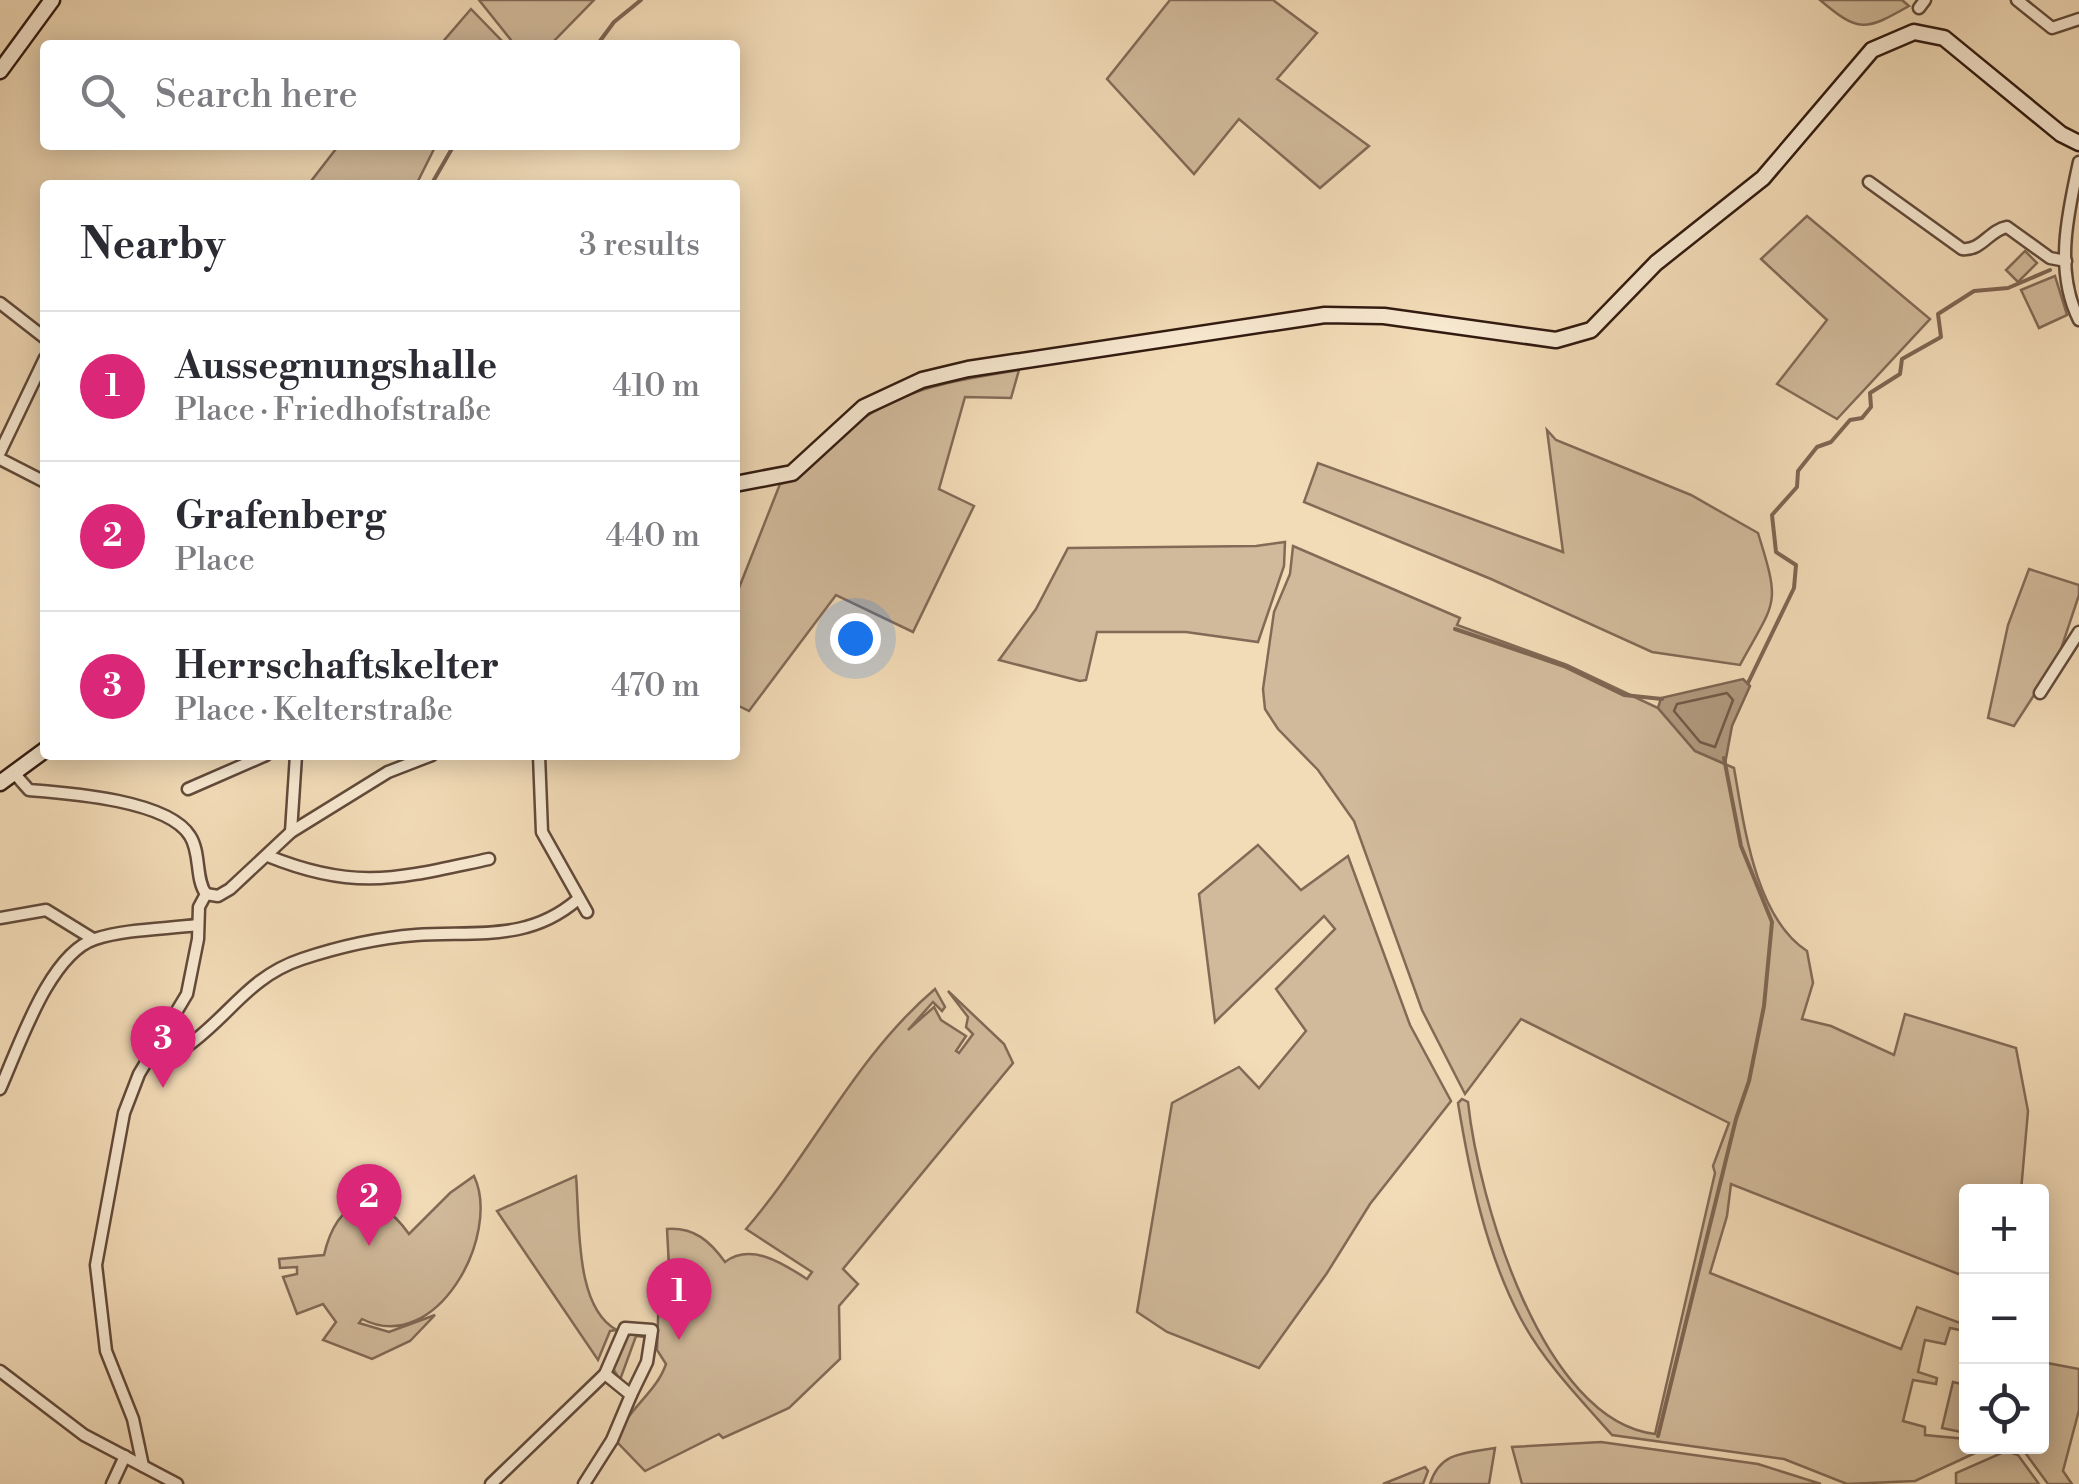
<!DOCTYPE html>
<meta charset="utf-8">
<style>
:root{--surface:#fff;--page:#f7f7f7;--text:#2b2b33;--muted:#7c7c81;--line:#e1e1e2;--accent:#db2777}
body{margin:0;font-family:"Libre Bodoni",serif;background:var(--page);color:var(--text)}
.controls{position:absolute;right:30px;bottom:30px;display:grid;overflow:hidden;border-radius:10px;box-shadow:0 5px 25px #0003}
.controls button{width:90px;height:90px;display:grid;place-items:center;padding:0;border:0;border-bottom:2px solid var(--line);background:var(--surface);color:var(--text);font:50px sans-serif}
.you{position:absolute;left:855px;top:638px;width:35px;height:35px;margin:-25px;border:8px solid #fff;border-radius:50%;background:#1a73e8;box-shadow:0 0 0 15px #1a73e833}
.badge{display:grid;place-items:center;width:65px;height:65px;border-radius:50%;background:var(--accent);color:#fff;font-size:32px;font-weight:700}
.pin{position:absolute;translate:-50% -82px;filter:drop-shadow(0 2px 5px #0008)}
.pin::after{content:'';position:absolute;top:52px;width:35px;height:30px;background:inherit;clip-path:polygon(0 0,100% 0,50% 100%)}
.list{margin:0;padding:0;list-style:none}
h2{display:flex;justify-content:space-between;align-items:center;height:130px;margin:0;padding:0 40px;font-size:42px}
h2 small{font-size:32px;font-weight:400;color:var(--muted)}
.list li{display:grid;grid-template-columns:65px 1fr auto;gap:30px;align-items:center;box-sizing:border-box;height:150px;padding:0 40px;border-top:2px solid var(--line)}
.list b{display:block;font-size:38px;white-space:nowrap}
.list p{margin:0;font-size:32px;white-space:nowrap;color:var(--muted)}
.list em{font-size:32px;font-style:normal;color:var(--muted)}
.icon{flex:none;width:55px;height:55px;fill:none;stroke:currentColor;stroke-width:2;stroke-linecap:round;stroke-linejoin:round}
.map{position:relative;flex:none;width:2079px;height:1484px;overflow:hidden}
.search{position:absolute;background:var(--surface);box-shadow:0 5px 25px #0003;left:40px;top:40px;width:700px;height:110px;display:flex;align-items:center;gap:25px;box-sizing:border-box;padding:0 35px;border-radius:10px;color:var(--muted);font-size:38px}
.panel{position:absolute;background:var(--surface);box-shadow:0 5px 25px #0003;left:40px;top:180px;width:700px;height:580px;border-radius:10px}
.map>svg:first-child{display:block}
.green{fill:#d1ba9b;stroke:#826a56;stroke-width:2.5}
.water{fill:#b1997e;stroke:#7e6652;stroke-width:2.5}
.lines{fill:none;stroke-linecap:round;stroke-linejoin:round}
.shore{stroke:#725a47;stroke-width:2.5}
.stream{stroke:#7e6652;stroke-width:4}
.street-casing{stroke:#624a3a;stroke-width:15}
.secondary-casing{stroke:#321a10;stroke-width:19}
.street{stroke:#f7e8d0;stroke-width:10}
.secondary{stroke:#f7e8d0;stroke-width:14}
</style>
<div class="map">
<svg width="2079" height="1484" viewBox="0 0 2079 1484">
<rect width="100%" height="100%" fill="#f2dbb7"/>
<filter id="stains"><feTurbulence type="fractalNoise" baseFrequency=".002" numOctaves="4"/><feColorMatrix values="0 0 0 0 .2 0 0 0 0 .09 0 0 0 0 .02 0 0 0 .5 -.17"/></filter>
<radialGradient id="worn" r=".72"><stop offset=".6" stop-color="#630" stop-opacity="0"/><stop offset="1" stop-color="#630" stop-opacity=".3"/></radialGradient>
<g class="green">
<path d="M 479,0 L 594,0 L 550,45 L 515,45 Z"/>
<path d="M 1170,0 L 1273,0 L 1317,33 L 1277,79 L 1369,146 L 1320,188 L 1239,119 L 1194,174 L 1107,79 Z"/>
<path d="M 1820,0 L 1902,0 L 1909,6 C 1865,31 1859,33 1820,0 Z"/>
<path d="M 471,9 L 502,41 L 498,45 L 440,45 Z"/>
<path d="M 339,145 L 436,145 L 416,185 L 308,185 Z"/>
<path d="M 1807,216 L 1930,319 L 1837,419 L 1777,384 L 1827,320 L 1761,259 Z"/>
<path d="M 2025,251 L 2037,263 L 2018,282 L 2006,270 Z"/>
<path d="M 2055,276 L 2067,315 L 2039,328 L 2021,290 Z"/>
<path d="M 1019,370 L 1011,398 L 965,397 L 939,489 L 974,506 L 913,632 L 836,595 L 749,711 L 735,704 L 735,598 L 780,484 C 812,475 831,442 858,422 C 905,387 962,379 1019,370 Z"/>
<path d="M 1547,430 L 1556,440 L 1691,495 L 1758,533 C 1781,607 1776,599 1740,665 L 1652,652 L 1491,579 L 1304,502 L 1318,463 L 1563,552 Z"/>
<path d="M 1285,542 L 1284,566 L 1258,642 L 1186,632 L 1097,632 L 1086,680 L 1080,681 L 999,660 L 1036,609 L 1068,548 L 1256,546 Z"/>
<path d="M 1293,546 L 1460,618 L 1457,625 L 1567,665 L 1658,708 L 1695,751 L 1734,768 C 1744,825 1755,917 1807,951 L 1813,983 L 1802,1019 L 1831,1026 L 1894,1055 L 1905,1014 L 2016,1048 L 2028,1111 L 2021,1191 L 1966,1192 L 1966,1277 L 1731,1184 L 1727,1216 L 1710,1273 L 1901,1349 L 1917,1307 L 1966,1325 L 1966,1339 L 1965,1331 L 1950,1328 L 1945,1344 L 1925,1340 L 1918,1372 L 1937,1378 L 1936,1384 L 1913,1380 L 1903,1421 L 1925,1427 L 1925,1435 L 1966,1439 L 1966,1446 L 1988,1447 L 1915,1481 L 1847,1484 L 1784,1459 L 1612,1435 C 1580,1399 1544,1362 1521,1319 C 1486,1253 1470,1176 1458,1103 L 1462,1099 L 1468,1102 C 1478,1198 1542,1421 1655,1434 L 1715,1173 L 1713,1166 L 1729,1123 L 1521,1019 L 1465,1094 L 1422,1010 L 1354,821 L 1318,770 L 1278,729 L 1265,709 L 1263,689 L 1274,612 L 1290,574 Z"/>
<path d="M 2029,569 L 2079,585 L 2079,595 L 2058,658 L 2014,726 L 1988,718 L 2008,625 Z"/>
<path d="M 1258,845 L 1301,890 L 1348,856 L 1410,1025 L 1451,1101 L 1370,1204 L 1327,1273 L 1259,1368 L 1167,1332 L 1137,1312 L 1172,1103 L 1239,1067 L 1259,1088 L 1306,1031 L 1276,989 L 1335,929 L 1324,916 L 1215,1022 L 1199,894 Z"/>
<path d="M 935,989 L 945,1007 L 942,1011 L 933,1002 L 908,1030 L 934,1007 L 941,1020 L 966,1036 L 956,1051 L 959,1053 L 973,1034 L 966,1027 L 968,1017 L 948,991 L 1004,1044 L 1013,1063 L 843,1269 L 858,1284 L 839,1306 L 840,1359 L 789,1408 L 723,1438 L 719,1434 L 645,1471 L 616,1441 C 625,1410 656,1394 666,1364 L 657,1350 L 659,1289 L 681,1288 L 680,1284 L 670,1286 L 667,1229 C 694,1227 710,1241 725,1262 C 751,1242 784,1264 807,1279 L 812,1272 L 746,1229 C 813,1151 856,1056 935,989 Z"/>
<path d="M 474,1176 C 502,1235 436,1357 362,1319 L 359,1323 L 389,1332 L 435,1315 L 410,1341 L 372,1359 L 323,1340 L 336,1322 L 323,1304 L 297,1314 L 283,1277 L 297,1274 L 297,1267 L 280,1268 L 279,1259 L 324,1255 C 337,1199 374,1184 409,1234 L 450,1193 Z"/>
<path d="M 576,1176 C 580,1220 574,1308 617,1330 L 610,1331 L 598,1360 L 497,1211 Z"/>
<path d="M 634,1333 L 645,1337 L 636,1336 L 620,1380 L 612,1367 L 624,1338 Z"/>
<path d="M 2042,1362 L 2079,1369 L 2079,1410 L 2063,1471 L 2072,1484 L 2048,1484 L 2021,1447 L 2042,1446 Z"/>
<path d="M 1953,1382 L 1966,1385 L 1966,1433 L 1942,1428 Z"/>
<path d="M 1601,1442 L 1758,1464 L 1821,1484 L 1522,1484 L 1512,1447 Z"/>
<path d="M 1495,1448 L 1489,1484 L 1430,1484 C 1440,1452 1464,1453 1495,1448 Z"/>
<path d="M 2006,1451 L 2018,1455 L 2039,1484 L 1956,1484 L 1956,1473 Z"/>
<path d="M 1425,1467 L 1428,1471 L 1423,1484 L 1383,1484 Z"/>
</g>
<path class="water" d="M 1743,679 L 1750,686 L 1732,726 L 1725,764 L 1695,751 L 1658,708 L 1661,698 Z"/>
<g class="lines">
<path class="shore" d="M 1727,693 L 1733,700 L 1715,747 L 1700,742 L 1674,711 L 1677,704 Z"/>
<g class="stream">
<path d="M 597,45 L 614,22 L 641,0"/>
<path d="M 431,185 L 454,145"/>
<path d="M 1455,629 L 1564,666 L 1624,695 L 1662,699"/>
<path d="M 1748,683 L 1794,588 L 1796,565 L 1776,552 L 1772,515 L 1797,487 L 1798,471 L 1817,447 L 1831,442 L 1850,420 L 1862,418 L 1871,407 L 1870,393 L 1900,374 L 1902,359 L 1941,337 L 1938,314 L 1974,291 L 2008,288 L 2050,270"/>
<path d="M 1658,1436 L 1736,1119 L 1749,1081 L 1764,1006 L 1772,922 L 1741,846 L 1724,758"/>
</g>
<defs>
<g id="street">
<path d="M 2017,0 L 2052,28 L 2079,19"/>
<path d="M 1919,8 L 1925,0"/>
<path d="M 2079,162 C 2068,212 2054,271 2079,320"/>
<path d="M 1869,182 L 1962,249 C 1982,251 1989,230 2007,227 L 2050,258 L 2066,261"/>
<path d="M 0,303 L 45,338"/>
<path d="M 0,452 L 45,358"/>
<path d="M 0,459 L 45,482"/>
<path d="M 2040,693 L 2079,632"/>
<path d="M 539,755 L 542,832 L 587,912"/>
<path d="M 14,773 L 29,790 C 68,793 168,800 190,836 C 201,853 195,879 206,894 L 199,907 L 198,939 L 187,994 L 139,1074 L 124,1113 L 96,1265 L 106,1351 L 133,1419 L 143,1466"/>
<path d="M 188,789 L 266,755"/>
<path d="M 291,832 L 296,755"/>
<path d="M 268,856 C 357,892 399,878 489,859"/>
<path d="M 206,894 L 218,896 L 230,889 L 291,832 L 388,772 L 432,755"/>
<path d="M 0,918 L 46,910 L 93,939"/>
<path d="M 157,1047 L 177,1052 L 186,1047 C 230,1016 248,977 302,959 C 338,947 378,938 416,935 C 476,931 528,942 577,900"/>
<path d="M 0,1089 C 19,1047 49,954 95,939 C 126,929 165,929 197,925"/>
<path d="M 0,1371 L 84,1435 L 177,1484"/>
<path d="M 112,1484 L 125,1456"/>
<path d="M 491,1484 L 605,1374 L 625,1328 L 652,1330 L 647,1362 L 631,1395"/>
<path d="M 584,1484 L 612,1440 L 631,1395 L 605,1374"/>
</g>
<g id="secondary">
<path d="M 0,71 L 52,0"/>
<path d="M 735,484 L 792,473 L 864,407 L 922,380 L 968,369 L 1325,315 L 1384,316 L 1556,340 L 1591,330 L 1656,263 L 1763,178 L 1872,50 L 1914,32 L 1944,38 L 2061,134 L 2079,143"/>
<path d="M 0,783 L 45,750"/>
</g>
</defs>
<use href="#street" class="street-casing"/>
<use href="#secondary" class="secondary-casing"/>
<use href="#street" class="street"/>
<use href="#secondary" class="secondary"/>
</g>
<rect width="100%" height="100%" filter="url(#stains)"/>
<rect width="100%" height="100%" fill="url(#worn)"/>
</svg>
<div class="controls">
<button>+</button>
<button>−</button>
<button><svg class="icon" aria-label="locate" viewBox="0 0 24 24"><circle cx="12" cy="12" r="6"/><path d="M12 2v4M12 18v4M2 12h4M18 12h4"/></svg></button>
</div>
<div class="you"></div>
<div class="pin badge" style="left:679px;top:1340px">1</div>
<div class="pin badge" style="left:369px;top:1246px">2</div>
<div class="pin badge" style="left:163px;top:1088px">3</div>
<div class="search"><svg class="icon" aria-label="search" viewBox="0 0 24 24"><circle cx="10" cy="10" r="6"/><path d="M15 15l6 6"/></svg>Search here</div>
<section class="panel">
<h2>Nearby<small>3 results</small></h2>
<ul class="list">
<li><span class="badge">1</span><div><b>Aussegnungshalle</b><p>Place · Friedhofstraße</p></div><em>410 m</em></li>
<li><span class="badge">2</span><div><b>Grafenberg</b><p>Place</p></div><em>440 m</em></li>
<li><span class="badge">3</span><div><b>Herrschaftskelter</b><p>Place · Kelterstraße</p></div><em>470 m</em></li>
</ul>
</section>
</div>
